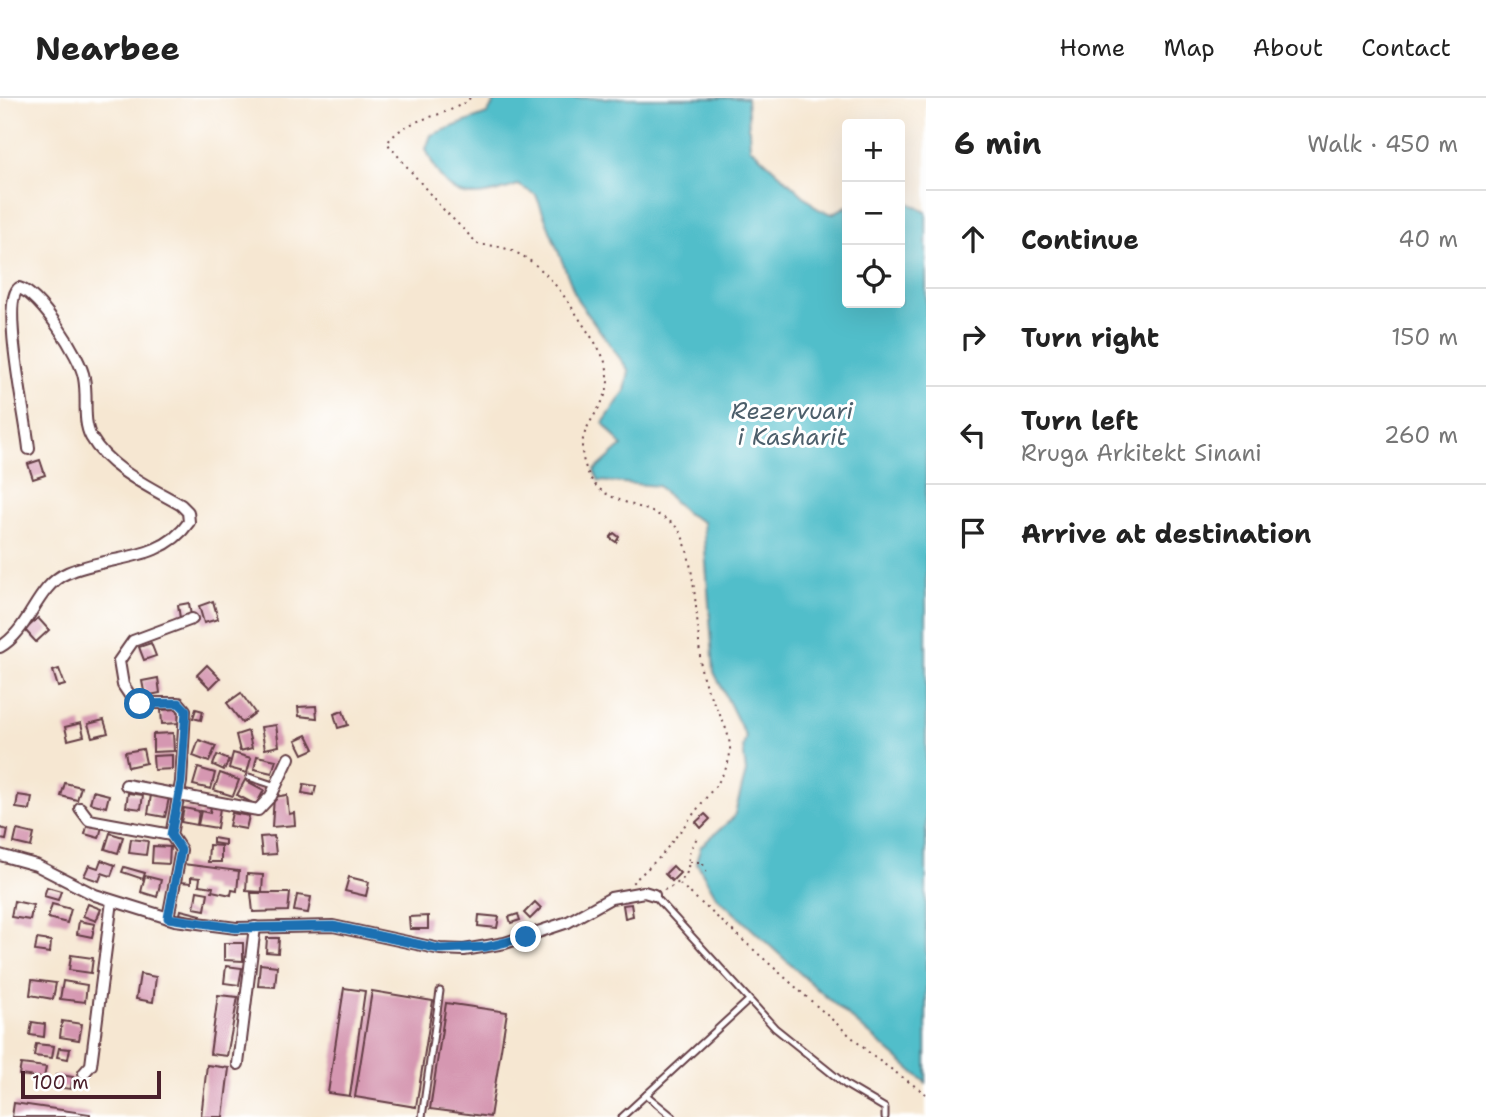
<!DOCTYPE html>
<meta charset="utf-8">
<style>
:root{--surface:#fff;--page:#f6f6f6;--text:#222;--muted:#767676;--line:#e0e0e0}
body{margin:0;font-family:"Shantell Sans",sans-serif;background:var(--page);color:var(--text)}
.controls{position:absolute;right:21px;top:21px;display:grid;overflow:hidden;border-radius:7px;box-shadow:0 7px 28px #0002}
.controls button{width:63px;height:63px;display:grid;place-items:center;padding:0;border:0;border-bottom:2px solid var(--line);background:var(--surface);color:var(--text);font:35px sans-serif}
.scale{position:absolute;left:21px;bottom:18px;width:140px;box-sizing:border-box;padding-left:7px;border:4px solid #4a1f2b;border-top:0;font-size:19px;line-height:24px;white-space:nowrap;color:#4a1f2b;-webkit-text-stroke:5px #fff;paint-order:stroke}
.stop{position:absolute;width:21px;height:21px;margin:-16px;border:5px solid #1f6fb2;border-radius:50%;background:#fff}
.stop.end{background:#1f6fb2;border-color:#fff;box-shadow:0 2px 7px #0008}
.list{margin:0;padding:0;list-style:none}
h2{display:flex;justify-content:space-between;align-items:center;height:91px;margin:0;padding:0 28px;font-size:30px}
h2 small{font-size:23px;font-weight:400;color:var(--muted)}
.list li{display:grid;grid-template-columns:46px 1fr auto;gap:21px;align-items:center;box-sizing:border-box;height:98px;padding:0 28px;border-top:2px solid var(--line)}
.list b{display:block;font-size:26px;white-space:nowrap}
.list p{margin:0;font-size:23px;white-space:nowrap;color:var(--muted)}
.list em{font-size:23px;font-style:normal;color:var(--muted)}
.icon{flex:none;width:38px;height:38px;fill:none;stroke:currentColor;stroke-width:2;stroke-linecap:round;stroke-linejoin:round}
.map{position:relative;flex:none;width:926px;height:1019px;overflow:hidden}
header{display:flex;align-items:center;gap:42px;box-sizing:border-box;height:98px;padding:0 35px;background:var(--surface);border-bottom:2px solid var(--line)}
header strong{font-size:33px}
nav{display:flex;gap:38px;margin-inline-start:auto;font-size:24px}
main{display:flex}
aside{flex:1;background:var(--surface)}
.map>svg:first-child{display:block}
.water{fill:#51beca;stroke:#4e6e7a;stroke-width:2}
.building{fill:#d597b1}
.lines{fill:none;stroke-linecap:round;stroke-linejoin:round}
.service-casing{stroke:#643d44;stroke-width:9}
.minor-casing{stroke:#643d44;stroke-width:14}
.path{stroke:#643d44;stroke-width:2;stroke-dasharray:2 5;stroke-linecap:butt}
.service{stroke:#fff;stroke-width:5}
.minor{stroke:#fff;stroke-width:10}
.route{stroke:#1f6fb2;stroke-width:9}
.labels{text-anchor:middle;stroke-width:6;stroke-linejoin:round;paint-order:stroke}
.water-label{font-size:23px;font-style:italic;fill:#4d5f6b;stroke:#fff}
</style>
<header>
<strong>Nearbee</strong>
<nav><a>Home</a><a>Map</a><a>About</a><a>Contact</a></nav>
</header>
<main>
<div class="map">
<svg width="926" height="1019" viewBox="0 0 926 1019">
<rect width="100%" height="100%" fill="#fff"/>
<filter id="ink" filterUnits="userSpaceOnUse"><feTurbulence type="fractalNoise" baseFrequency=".0143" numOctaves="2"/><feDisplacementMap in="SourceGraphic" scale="14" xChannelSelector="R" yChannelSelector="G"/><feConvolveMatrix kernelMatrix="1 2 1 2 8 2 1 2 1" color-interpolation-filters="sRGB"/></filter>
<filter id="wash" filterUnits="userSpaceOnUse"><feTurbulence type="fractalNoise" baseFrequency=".00686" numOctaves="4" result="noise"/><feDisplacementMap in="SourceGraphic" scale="28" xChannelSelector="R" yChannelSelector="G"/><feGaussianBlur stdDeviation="1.57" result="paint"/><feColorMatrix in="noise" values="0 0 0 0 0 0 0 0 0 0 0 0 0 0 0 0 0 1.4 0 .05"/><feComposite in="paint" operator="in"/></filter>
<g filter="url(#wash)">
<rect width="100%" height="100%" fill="#f6e7d2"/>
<path class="water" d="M 497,0 L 747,0 L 750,49 L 818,111 L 832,116 L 847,108 L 847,205 L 900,205 L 900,100 L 926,114 L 926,985 L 816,890 L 716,798 L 696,764 L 701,748 L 734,719 L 746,674 L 743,649 L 746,639 L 714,574 L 703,424 L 686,415 L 658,388 L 599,383 L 594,373 L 622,348 L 603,325 L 625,293 L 629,273 L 577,201 L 536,97 L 518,87 C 467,104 448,104 426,51 L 431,37 L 487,16 Z"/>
<g id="blocks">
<g class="building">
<path d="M 40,362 L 45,377 L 33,381 L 28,366 Z"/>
<path d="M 614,435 L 619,439 L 616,444 L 610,440 Z"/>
<path d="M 213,503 L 218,521 L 204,525 L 199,508 Z"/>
<path d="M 189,505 L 191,518 L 180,520 L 178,507 Z"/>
<path d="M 38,520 L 49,532 L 36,544 L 25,532 Z"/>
<path d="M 151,545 L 156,558 L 144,562 L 139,549 Z"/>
<path d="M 207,567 L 220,580 L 210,590 L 197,577 Z"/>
<path d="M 59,571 L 65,587 L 58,589 L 53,573 Z"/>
<path d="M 158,580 L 160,595 L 145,598 L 142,583 Z"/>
<path d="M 241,595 L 255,615 L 242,625 L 227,605 Z"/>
<path d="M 316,608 L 317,620 L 299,618 L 298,609 Z"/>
<path d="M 178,611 L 179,625 L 162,626 L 161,612 Z"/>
<path d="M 196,611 L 203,613 L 201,622 L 193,620 Z"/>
<path d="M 343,613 L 348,627 L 338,630 L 334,616 Z"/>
<path d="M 104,622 L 108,635 L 92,639 L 88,626 Z"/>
<path d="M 81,625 L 84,638 L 68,642 L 65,629 Z"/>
<path d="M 276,627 L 279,648 L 265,651 L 261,629 Z"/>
<path d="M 248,633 L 252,650 L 240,653 L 236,637 Z"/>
<path d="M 173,635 L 174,653 L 153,654 L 153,636 Z"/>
<path d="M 307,637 L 314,651 L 303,656 L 296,642 Z"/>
<path d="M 199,642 L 216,648 L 209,664 L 193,658 Z"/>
<path d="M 143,651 L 146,665 L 128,669 L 125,654 Z"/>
<path d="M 233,655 L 251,660 L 247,675 L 229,670 Z"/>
<path d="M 172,657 L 172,671 L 154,672 L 153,658 Z"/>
<path d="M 217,657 L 229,662 L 224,672 L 213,667 Z"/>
<path d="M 257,658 L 276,662 L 272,675 L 254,671 Z"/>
<path d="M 198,670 L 215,675 L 211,691 L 193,687 Z"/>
<path d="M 220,675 L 239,682 L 233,698 L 214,692 Z"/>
<path d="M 245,682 L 264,692 L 256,707 L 237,697 Z"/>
<path d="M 65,685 L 81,689 L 77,702 L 61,698 Z"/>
<path d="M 304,686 L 316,688 L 314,697 L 302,695 Z"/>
<path d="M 93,693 L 109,697 L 106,709 L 90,705 Z"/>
<path d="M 128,695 L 143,697 L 141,711 L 126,709 Z"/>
<path d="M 18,697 L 32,699 L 30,712 L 16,710 Z"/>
<path d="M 151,697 L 169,700 L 165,719 L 148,716 Z"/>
<path d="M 287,697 L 289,716 L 294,715 L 295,727 L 272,729 L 274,699 Z"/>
<path d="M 211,708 L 220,710 L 217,730 L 198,727 L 201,713 L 210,715 Z"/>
<path d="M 184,710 L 199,713 L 197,727 L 181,724 Z"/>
<path d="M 232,715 L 249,718 L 246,731 L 229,728 Z"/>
<path d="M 705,716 L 710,721 L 701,730 L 696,724 Z"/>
<path d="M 88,725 L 102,729 L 99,740 L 85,736 Z"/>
<path d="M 0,730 L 8,732 L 6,742 L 0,741 Z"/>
<path d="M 17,732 L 34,736 L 31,749 L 14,745 Z"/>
<path d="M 110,735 L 123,739 L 118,755 L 105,751 Z"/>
<path d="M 274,738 L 276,756 L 262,757 L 260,739 Z"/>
<path d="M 213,740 L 225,742 L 225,747 L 213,745 Z"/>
<path d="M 131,741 L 148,743 L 146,757 L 129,755 Z"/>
<path d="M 209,747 L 221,748 L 221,764 L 208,764 Z"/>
<path d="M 153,748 L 170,749 L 169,766 L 152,765 Z"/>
<path d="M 101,762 L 115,767 L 111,778 L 102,775 L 99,783 L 84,778 L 89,767 L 98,770 Z"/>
<path d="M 183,766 L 239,773 L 237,793 L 232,792 L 231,797 L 212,793 L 213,789 L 199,787 L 200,780 L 191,779 L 191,785 L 181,784 Z"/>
<path d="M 673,768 L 680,775 L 672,783 L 665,776 Z"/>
<path d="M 124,769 L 145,775 L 143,781 L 122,774 Z"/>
<path d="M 247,776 L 263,777 L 262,794 L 246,793 Z"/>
<path d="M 145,778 L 161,782 L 157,799 L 141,794 Z"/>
<path d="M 349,779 L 369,784 L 366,798 L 345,793 Z"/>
<path d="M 47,789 L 61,793 L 58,802 L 44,798 Z"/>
<path d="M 197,793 L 208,795 L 205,812 L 194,810 Z"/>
<path d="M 251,795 L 290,795 L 288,813 L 253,814 Z"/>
<path d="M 297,797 L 311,799 L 308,815 L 294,813 Z"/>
<path d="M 14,803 L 33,807 L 30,822 L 11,819 Z"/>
<path d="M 535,804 L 541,810 L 530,821 L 524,815 Z"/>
<path d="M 52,806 L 71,811 L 67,825 L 48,820 Z"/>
<path d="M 88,806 L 101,811 L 96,823 L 83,818 Z"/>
<path d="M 631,806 L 633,818 L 625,820 L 623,807 Z"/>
<path d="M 181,812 L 201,817 L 200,820 L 180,816 Z"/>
<path d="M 518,816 L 520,822 L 511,825 L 509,819 Z"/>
<path d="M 479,817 L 499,819 L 497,830 L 478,828 Z"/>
<path d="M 428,818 L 428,831 L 410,831 L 409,819 Z"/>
<path d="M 79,823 L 95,826 L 92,839 L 77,836 Z"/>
<path d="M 267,840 L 279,840 L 278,855 L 266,854 Z"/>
<path d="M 37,841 L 51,843 L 50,855 L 35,853 Z"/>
<path d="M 224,845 L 243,845 L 243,863 L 224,862 Z"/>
<path d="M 71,857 L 93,860 L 91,875 L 69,872 Z"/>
<path d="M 260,866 L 277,868 L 275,889 L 258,888 Z"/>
<path d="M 226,868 L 242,870 L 239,887 L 224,885 Z"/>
<path d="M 140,876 L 156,879 L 153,904 L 136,901 Z"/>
<path d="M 32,882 L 56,885 L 53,901 L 30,897 Z"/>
<path d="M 63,883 L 87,887 L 85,904 L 60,901 Z"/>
<path d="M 344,890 L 365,893 L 350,998 L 328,995 Z"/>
<path d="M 372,893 L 433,903 L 416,1009 L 355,999 Z"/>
<path d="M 218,897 L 238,899 L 227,958 L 210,956 Z"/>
<path d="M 446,905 L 507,914 L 490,1019 L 430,1011 Z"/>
<path d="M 62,923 L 82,926 L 79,942 L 60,939 Z"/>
<path d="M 32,924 L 45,926 L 44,939 L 30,937 Z"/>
<path d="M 36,946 L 54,948 L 52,960 L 34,958 Z"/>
<path d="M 59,950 L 70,951 L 68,961 L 57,959 Z"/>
<path d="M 21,966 L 46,969 L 44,980 L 19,977 Z"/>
<path d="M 207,967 L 229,970 L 223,1019 L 201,1019 Z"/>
<path d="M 56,976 L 73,979 L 71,991 L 54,989 Z"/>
<path d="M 14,1005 L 90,1016 L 90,1019 L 12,1019 Z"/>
</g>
</g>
</g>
<g filter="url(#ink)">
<use href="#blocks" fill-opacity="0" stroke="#643d44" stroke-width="2"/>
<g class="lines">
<defs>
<g id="service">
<path d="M 249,679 L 276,688"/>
<path d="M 654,797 L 775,930 L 846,987 L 885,1010 L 885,1019"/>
<path d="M 646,997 L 673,1019"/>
<path d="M 422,1019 L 440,893"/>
<path d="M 622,1019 L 748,903"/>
</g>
<g id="minor">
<path d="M 0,549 C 30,532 36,488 67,475 C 107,457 161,465 189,424 L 188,414 L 181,407 C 150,389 109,371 91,339 C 82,322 88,299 84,280 C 81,259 40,196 19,190 C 0,203 27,325 29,351"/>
<path d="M 126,687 L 258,712 L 271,698 L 289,660"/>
<path d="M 80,710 L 89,722 L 171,737"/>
<path d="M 0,757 L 36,767 L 95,797 L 175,822 L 236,830 L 333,828 L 440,851 L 464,852 L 505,845 L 568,824 L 611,800 L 644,794 L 654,797"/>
<path d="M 168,820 L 181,752 L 171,737 L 181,684 L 185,612 L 179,605 L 135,605 L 123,587 L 119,563 L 133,543 L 192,521"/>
<path d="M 238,966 L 255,829"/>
<path d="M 84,975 L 91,967 L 112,803"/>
</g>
</defs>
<use href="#service" class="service-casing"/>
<use href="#minor" class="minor-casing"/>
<g class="path">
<path d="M 470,0 C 445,22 409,16 387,45 L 441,109 L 479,147 C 533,146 560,191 586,231 C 596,246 609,263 608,283 C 606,319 564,331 591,381 C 605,407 655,406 677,430 C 695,450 698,540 701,570 C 705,598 728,621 730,649 C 731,662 725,673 719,683 L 661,758 L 632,785"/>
<path d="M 690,764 L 702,764 L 708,777"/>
<path d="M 680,786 L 874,959 L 926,996"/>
<path d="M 664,792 C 704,775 677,765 698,739"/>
</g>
<use href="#service" class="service"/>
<use href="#minor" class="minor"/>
</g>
</g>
<g class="lines" filter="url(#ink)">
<path class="route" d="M 140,606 L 179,605 L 186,612 L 181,684 L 171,737 L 181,752 L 168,820 L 236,830 L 333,828 L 440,851 L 486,849 L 526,839"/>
</g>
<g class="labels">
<g class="water-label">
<text x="792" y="321">Rezervuari<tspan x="792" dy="26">i Kasharit</tspan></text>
</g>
</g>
</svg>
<div class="controls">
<button>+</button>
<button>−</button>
<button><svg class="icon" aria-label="locate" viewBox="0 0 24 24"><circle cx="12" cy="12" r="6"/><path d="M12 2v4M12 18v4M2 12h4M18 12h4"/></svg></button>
</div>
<div class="scale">100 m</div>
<div class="stop" style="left:140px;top:606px"></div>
<div class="stop end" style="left:526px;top:839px"></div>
</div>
<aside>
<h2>6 min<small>Walk · 450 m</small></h2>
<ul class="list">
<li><svg class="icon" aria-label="ahead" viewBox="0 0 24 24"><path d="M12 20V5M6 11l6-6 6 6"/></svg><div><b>Continue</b></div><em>40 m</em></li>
<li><svg class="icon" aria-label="right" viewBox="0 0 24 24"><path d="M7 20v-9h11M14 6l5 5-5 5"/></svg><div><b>Turn right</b></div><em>150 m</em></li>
<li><svg class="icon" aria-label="left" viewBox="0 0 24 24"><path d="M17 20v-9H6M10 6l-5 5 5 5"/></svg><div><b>Turn left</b><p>Rruga Arkitekt Sinani</p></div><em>260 m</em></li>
<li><svg class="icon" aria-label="arrive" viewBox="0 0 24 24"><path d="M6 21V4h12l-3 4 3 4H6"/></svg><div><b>Arrive at destination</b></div></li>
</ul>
</aside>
</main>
